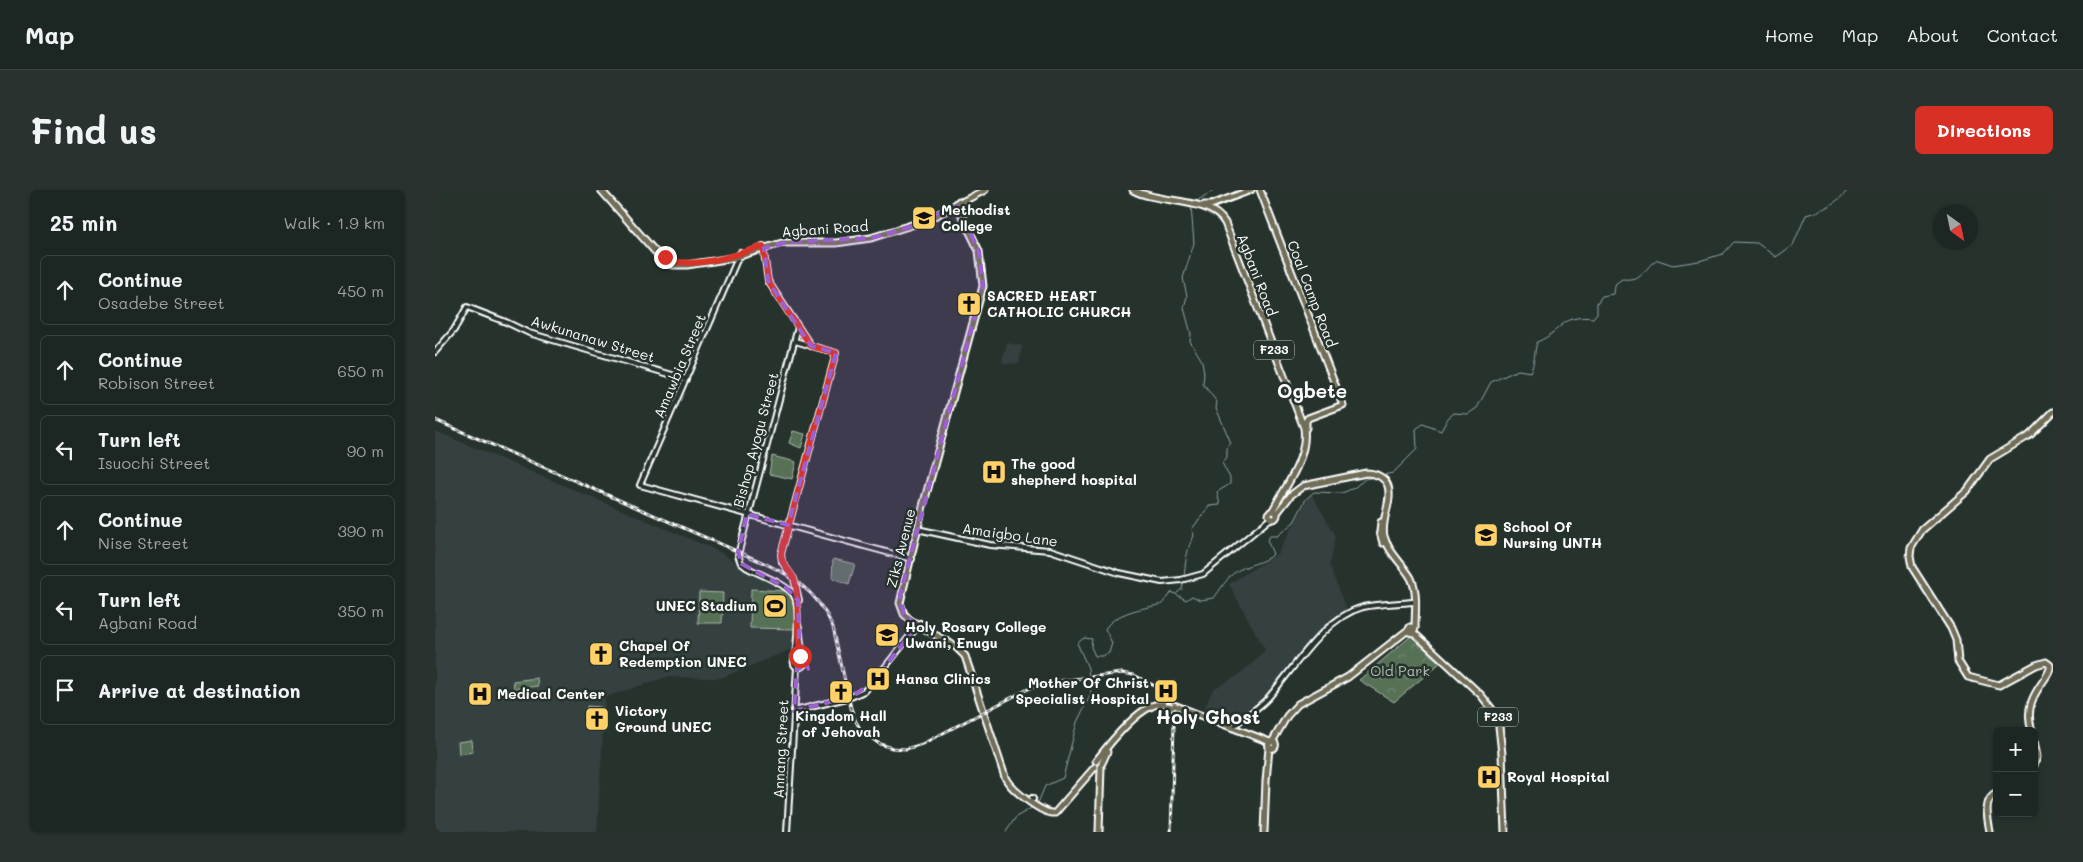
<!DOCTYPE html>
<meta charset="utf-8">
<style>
:root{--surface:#1c2622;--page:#29322f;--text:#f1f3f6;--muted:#a0a5a5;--line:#3a4340;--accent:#d93025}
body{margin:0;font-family:Mali,sans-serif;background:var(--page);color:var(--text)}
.controls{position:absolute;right:15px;bottom:15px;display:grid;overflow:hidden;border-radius:8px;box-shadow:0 1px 4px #0004}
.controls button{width:45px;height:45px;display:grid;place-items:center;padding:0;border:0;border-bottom:1px solid var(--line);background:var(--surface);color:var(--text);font:25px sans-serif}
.compass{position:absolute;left:1498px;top:15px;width:45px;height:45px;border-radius:50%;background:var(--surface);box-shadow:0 1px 4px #0004;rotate:147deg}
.stop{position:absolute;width:15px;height:15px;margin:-11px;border:4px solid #d93025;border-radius:50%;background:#fff}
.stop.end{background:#d93025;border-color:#fff;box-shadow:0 1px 5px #0008}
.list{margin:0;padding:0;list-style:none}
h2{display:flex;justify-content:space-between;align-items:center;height:65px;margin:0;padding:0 20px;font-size:21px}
h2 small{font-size:16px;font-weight:400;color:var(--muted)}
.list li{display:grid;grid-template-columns:32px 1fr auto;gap:15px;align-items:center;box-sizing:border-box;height:70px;margin:0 10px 10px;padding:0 10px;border:1px solid var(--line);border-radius:8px}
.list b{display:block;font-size:19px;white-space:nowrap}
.list p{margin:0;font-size:16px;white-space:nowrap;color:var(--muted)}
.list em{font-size:16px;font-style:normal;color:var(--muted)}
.icon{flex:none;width:28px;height:28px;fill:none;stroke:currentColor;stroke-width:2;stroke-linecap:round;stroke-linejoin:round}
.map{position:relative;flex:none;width:1618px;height:642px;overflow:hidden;border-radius:8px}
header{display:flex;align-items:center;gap:30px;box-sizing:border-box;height:70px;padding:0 25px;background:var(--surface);border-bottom:1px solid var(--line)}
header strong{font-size:24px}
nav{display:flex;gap:28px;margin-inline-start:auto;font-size:18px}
.intro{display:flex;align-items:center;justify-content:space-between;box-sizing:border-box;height:120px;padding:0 30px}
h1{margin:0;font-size:35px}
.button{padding:12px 22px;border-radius:8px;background:var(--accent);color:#fff;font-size:18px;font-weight:700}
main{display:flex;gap:30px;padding:0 30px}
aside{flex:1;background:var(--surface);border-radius:8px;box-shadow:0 1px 4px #0004}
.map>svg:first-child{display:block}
.built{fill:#344040}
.forest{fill:url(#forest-crowns);stroke:#abb8ab}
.pitch{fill:#577157;stroke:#abb8ab}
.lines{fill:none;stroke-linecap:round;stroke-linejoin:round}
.stream{stroke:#92a3a9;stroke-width:1}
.secondary-casing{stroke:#fff;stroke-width:8}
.primary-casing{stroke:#fff;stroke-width:9}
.secondary{stroke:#26332d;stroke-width:4}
.primary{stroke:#716e59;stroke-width:5}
.rail-casing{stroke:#fff;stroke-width:3}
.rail{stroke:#26332d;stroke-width:1;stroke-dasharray:4;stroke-linecap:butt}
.secondary-bridge-casing{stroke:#fff;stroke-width:8;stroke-linecap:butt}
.primary-bridge-casing{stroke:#fff;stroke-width:9;stroke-linecap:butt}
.secondary-bridge{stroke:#26332d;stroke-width:4}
.primary-bridge{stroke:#716e59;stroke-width:5}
.route{stroke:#d93025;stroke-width:6}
.marked{fill:#9c61cf;fill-opacity:0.2;stroke:#9c61cf;stroke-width:4;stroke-dasharray:10 6;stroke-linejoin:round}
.labels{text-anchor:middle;stroke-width:5;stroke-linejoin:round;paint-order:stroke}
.shield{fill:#26332d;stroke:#bec2c0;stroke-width:1}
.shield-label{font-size:12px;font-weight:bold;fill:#fff}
.poi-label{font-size:14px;font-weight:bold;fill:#fff;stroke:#26332d;text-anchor:start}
.street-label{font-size:14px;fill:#fff;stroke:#26332d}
.park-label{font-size:14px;fill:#b3bfb3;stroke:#26332d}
.district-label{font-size:19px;font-weight:bold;fill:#fff;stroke:#26332d}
</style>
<header>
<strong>Map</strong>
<nav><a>Home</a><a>Map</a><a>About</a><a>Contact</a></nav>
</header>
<div class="intro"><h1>Find us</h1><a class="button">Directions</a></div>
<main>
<aside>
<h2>25 min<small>Walk · 1.9 km</small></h2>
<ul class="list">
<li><svg class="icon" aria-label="ahead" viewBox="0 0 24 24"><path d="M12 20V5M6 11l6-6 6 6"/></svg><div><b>Continue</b><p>Osadebe Street</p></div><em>450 m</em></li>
<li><svg class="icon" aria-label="ahead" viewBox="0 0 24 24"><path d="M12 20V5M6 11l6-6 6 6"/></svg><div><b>Continue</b><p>Robison Street</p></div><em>650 m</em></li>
<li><svg class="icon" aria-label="left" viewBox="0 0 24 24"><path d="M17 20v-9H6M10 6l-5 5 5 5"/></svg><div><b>Turn left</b><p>Isuochi Street</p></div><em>90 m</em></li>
<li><svg class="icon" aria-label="ahead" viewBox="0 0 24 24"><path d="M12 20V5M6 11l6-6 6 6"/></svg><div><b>Continue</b><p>Nise Street</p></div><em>390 m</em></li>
<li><svg class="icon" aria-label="left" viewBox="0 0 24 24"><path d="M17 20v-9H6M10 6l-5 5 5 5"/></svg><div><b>Turn left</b><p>Agbani Road</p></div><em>350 m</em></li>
<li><svg class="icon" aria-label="arrive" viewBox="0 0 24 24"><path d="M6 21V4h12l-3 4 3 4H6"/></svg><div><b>Arrive at destination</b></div></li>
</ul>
</aside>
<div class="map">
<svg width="1618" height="642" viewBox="0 0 1618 642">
<defs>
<pattern id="forest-crowns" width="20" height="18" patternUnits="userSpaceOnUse" patternTransform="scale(1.25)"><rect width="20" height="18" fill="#577157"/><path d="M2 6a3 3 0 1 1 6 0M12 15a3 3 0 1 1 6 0" fill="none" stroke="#708670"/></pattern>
</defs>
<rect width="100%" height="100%" fill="#26332d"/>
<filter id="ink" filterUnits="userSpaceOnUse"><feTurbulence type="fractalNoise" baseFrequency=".02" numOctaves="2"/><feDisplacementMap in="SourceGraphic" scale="10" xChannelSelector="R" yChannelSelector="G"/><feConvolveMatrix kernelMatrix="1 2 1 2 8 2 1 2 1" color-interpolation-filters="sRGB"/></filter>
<g filter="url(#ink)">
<g class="built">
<path d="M 572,153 L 587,156 L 584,173 L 570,174 L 567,171 Z"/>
<path d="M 0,241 L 281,360 L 355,405 L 362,428 L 357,459 L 286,488 L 232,487 L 170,507 L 162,642 L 0,642 Z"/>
<path d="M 876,303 L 901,346 L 895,375 L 912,420 L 888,440 L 833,504 L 793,535 L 767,524 L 778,499 L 802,486 L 821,470 L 830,460 L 794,394 L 842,364 Z"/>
<path d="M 728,491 L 742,508 L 739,514 L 734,513 L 722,499 Z"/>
</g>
<g class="forest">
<path d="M 976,446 L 1005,473 L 959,512 L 924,490 Z"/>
<path d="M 102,488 L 103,496 L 79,499 L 78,491 Z"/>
<path d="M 152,516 L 165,517 L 165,538 L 151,537 Z"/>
<path d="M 37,550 L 38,562 L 24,564 L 23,552 Z"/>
</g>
<g class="pitch">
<path d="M 358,241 L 370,244 L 366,258 L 354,253 Z"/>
<path d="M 337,266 L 361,272 L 357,289 L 334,284 Z"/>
<path d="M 398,369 L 420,374 L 414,394 L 397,388 Z"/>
<path d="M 316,399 L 350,401 C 363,410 361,424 360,439 L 315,438 Z"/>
<path d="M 264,402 L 288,403 L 287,433 L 263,433 Z"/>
</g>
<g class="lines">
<g class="stream">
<path d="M 760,12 L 779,0"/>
<path d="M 948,285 L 958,283 L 982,259 L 981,239 L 988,234 L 1006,241 L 1013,228 L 1019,223 L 1033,224 L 1042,218 L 1056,192 L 1083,180 L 1095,182 C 1100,172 1099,163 1102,152 C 1127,142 1125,124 1158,128 L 1162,123 L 1162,113 L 1167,106 L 1178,104 L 1179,95 L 1187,89 C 1208,91 1207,79 1223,70 L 1238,75 L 1264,71 L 1288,64 L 1299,52 L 1322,53 L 1341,67 L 1358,55 L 1371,25 C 1387,21 1402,13 1413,0"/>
<path d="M 742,403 L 747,399 C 751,381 749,362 759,346 L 757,339 L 774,316 L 785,315 L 782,302 L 795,294 L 795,288 L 787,273 L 792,267 L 792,258 L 796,253 L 781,218 L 782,212 L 768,194 L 769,183 L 767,171 L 755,151 L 756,144 L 749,118 L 752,106 L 748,88 L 759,53 L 756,16"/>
<path d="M 603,613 L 610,596 L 628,588 L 642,532 L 656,504 L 653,478 L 642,453 L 649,448 L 657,449 L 656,457 L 660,466 L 667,466 L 674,463 L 677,453 L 670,439 C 680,422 710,418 728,414 L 737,402 L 751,410 L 757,406 L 765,410 L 779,408 C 785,400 791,389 799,383 C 811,374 828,374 838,364 L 832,350 L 835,346 L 842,346 L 859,332 L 871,309 L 879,302 L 907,303 L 919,298 L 930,289 L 941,287"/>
<path d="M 571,642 L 581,627 L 598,617"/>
</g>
<defs>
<g id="secondary">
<path d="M 328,56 L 333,91 L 376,156"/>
<path d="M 305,63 L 205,295 L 477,369"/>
<path d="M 360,151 L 401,163 L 346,364 L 347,372 L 359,389 L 364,410"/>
<path d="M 0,162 L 19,140 L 32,117 L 71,132 L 94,143 L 251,189"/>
<path d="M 482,339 L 555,355 L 615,360 L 684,383 L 727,392 L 746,390 L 768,384 L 836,328"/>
<path d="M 364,437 L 368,468"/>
<circle cx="364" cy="472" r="5.5"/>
<path d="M 359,469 C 362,455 366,414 358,404 C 350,393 323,384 311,377 L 306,373 L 303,365 L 363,137"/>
<path d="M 418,506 L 429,501 L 439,491 L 485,433"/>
<path d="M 359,521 L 412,508"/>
<path d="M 797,538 C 808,527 822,520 833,508 C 859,479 888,428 928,417 C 945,413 961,414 978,412"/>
<path d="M 597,608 L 598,609"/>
<path d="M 352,642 L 362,477"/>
</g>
<g id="primary">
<path d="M 166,0 L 224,66 L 238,75 L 252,75 L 298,68 L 347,53 L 401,53 L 436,48 L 492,30 L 550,0"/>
<path d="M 698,0 C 723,14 776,7 790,33 L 869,238 C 873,268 851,295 838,320"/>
<path d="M 825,0 L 908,215 L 873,228 L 871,231 L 871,238"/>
<path d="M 524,11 L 529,23"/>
<path d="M 521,13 L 544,61 L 548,96 L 488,316 L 465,413 L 469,424 L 475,430 L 521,457 L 530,466 L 570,587 C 574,598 608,625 620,623 L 660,577"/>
<path d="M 769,15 L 776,15 L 816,0"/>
<circle cx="838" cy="325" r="4"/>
<path d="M 842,323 L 856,305 L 868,296 L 931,283 C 940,283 950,287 953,296 C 958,312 945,330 949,346 C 953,362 968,374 976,388 C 983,402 980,423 980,438"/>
<path d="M 946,332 L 945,342 L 948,353"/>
<path d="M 978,442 L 980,438 L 975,437 L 974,442 L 979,443 L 1046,505 L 1063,527 L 1067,564 L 1070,642"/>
<path d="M 736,514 L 835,552"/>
<path d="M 1597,541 C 1585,505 1618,488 1615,475 L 1611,472 L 1601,475 L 1564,495 L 1533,487 L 1523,471 L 1521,450 L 1516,438 L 1477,377 L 1475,366 L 1476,358 L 1487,340 L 1532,301 L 1555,269 L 1595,245 L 1618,222"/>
<path d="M 1599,550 L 1602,567 L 1599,575"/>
<circle cx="837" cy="555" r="3.5"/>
<path d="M 837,552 L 852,526 L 863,514 L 913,487 L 973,440"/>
<path d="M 661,571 C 674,554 698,524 717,516 C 722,513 728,514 733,514"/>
<path d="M 667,573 L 672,562"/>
<path d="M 664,642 L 666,577"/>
<path d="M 829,642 L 831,591 L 834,558"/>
<path d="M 1555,642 C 1553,629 1547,610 1562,603"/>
</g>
</defs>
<use href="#secondary" class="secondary-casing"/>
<use href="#primary" class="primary-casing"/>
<use href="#secondary" class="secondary"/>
<use href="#primary" class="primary"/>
<defs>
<path id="rail" d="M 0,230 L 320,369 C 356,385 381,399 398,437 L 416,518 L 420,530 L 426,540 L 443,553 L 457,558 L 471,559 L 487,554 L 595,498 L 615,492 L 687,483 L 699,485 L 718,495 L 727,503 L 736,518 L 739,535 L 736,642"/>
</defs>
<use href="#rail" class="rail-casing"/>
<use href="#rail" class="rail"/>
<defs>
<path id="secondary-bridge" d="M 412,508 L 418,506"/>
<path id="primary-bridge" d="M 733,516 L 737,517"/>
</defs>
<use href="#secondary-bridge" class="secondary-bridge-casing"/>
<use href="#primary-bridge" class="primary-bridge-casing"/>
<use href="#secondary-bridge" class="secondary-bridge"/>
<use href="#primary-bridge" class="primary-bridge"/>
</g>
</g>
<g class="lines" filter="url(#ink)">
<path class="route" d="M 230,67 C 253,82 304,64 328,56 L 333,91 L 354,124 L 376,156 L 401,163 L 346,364 C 346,376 357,380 360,391 C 366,416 359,445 368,468 L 365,466"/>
</g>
<path class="marked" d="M 522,15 L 544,61 L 548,96 L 465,405 L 469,424 L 483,435 L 439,491 L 418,506 L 359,521 L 362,477 L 373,479 L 364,448 L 363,410 L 351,398 L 307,374 L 303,362 L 312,324 L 353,335 L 401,163 L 376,156 L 363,137 L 333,91 L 329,58 L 353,52 L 436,48 L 474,37 Z"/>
<defs>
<symbol id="university-square" viewBox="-11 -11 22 22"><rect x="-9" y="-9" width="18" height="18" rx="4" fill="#ffd166" stroke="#26332d"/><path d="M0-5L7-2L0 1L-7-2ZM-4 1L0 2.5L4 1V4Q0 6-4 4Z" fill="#111"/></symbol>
<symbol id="church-square" viewBox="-11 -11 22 22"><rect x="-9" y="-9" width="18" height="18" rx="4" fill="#ffd166" stroke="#26332d"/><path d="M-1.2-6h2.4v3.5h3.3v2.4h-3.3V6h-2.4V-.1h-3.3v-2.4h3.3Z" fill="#111"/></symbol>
<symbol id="hospital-square" viewBox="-11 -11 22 22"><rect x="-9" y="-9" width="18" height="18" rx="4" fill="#ffd166" stroke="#26332d"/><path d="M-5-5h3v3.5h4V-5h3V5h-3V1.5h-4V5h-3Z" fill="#111"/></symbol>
<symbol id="stadium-square" viewBox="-11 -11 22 22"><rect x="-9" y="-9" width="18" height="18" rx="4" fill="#ffd166" stroke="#26332d"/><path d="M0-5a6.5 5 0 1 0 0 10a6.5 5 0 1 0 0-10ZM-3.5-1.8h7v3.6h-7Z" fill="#111"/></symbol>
</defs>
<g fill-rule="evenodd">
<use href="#university-square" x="475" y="14" width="28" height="28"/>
<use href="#church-square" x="520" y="100" width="28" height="28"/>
<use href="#hospital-square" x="545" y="268" width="28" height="28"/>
<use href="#university-square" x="1037" y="331" width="28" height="28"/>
<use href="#stadium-square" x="326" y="402" width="28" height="28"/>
<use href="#university-square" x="438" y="431" width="28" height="28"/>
<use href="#church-square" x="152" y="450" width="28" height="28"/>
<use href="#hospital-square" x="429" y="475" width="28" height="28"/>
<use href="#hospital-square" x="717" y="487" width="28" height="28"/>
<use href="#church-square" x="392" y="488" width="28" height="28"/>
<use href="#hospital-square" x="31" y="490" width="28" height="28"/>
<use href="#church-square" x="148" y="515" width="28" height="28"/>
<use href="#hospital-square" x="1040" y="573" width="28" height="28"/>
</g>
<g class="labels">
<g class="shield">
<rect x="819" y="150.5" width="40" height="19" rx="4"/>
<rect x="1043" y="517.5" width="40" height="19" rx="4"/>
</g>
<g class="shield-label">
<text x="839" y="164">F233</text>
<text x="1063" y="531">F233</text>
</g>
<g class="poi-label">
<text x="506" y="25">Methodist<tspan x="506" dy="16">College</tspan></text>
<text x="552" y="111">SACRED HEART<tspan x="552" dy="16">CATHOLIC CHURCH</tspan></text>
<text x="576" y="279">The good<tspan x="576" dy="16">shepherd hospital</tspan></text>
<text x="1068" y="342">School Of<tspan x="1068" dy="16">Nursing UNTH</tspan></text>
<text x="322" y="421" text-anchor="end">UNEC Stadium</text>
<text x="470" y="442">Holy Rosary College<tspan x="470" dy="16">Uwani, Enugu</tspan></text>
<text x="184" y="461">Chapel Of<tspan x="184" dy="16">Redemption UNEC</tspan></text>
<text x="460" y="494">Hansa Clinics</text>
<text x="714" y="498" text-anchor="end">Mother Of Christ<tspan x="714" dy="16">Specialist Hospital</tspan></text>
<text x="62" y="509">Medical Center</text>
<text x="180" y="526">Victory<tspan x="180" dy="16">Ground UNEC</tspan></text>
<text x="406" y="531" text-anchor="middle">Kingdom Hall<tspan x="406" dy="16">of Jehovah</tspan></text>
<text x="1072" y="592">Royal Hospital</text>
</g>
<g class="street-label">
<text transform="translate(390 39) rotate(-4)" y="5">Agbani Road</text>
<text transform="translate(822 85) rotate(69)" y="5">Agbani Road</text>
<text transform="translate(877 104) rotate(69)" y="5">Coal Camp Road</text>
<text transform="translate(158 149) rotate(17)" y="5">Awkunanaw Street</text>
<text transform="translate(245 176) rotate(-67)" y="5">Amawbia Street</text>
<text transform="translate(321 250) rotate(-75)" y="5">Bishop Ayogu Street</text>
<text transform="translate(575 345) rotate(8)" y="5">Amaigbo Lane</text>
<text transform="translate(466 358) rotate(-76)" y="5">Ziks Avenue</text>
<text transform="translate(346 559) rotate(-87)" y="5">Annang Street</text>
</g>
<g class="park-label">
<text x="965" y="486">Old Park</text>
</g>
<g class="district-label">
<text x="877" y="208">Ogbete</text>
<text x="773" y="534">Holy Ghost</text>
</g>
</g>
</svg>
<div class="controls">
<button>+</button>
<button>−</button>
</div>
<svg class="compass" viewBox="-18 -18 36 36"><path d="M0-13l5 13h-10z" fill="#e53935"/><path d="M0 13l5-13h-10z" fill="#a0a5a5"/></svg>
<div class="stop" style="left:365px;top:466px"></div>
<div class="stop end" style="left:230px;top:67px"></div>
</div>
</main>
